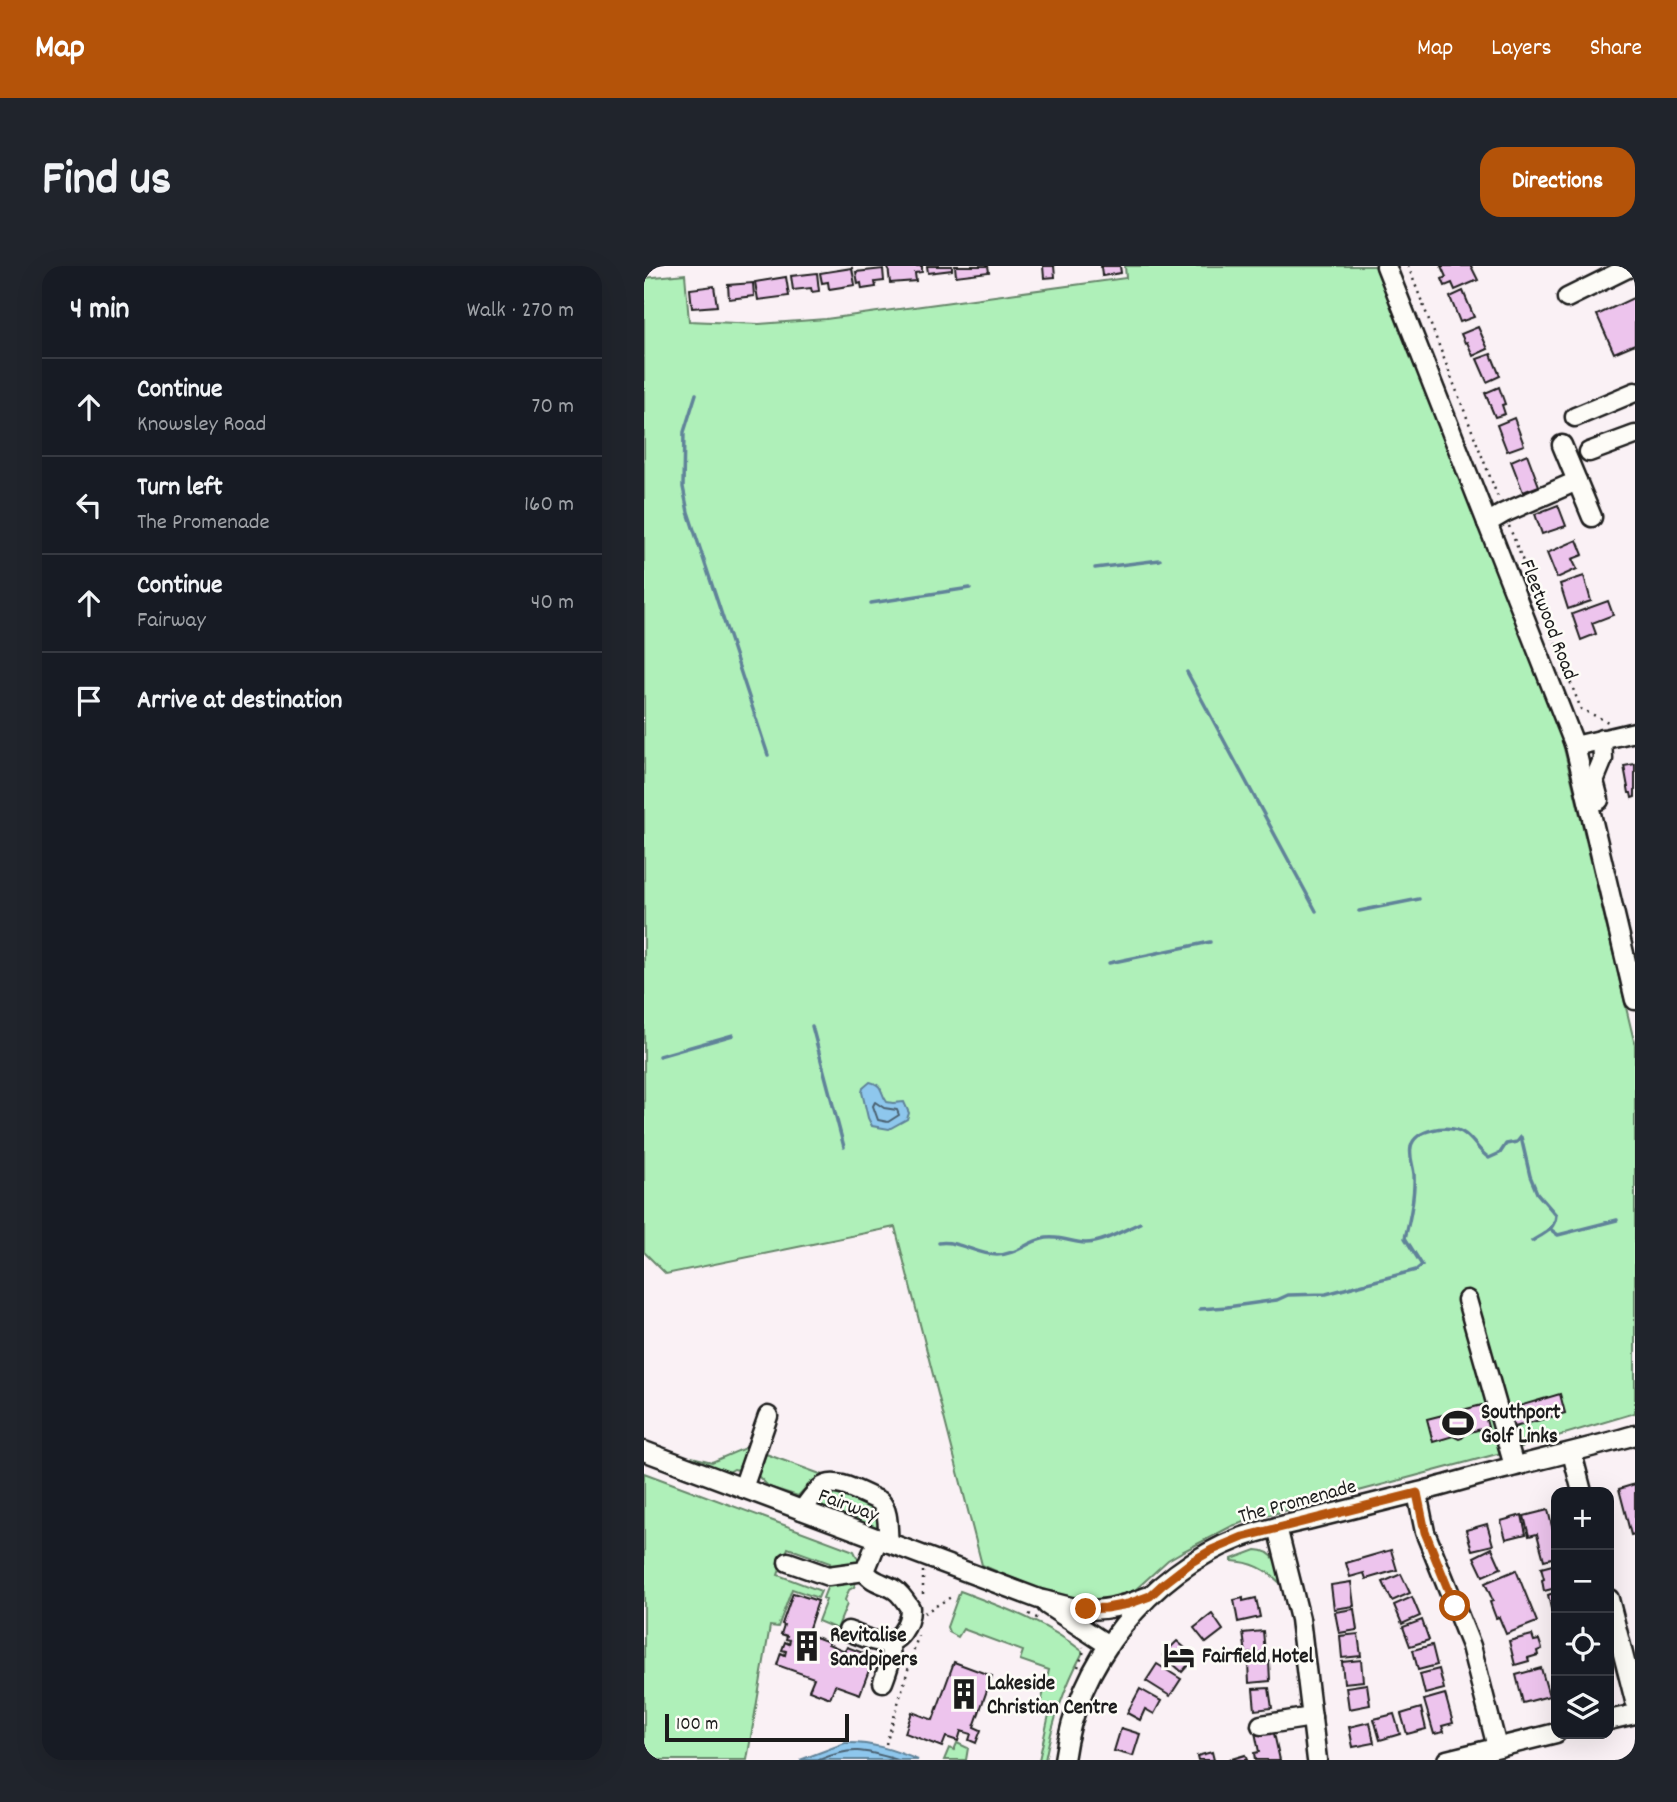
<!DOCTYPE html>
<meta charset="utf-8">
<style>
:root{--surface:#171b24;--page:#20242c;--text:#f1f3f6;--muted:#9ea1a6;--line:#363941;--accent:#b45309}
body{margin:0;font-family:Dekko,sans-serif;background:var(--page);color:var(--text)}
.controls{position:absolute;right:21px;bottom:21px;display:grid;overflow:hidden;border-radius:14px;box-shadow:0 7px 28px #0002}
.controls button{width:63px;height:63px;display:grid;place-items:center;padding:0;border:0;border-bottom:2px solid var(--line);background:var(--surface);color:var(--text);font:35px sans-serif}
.scale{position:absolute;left:21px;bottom:18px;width:184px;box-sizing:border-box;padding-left:7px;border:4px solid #1c1c1c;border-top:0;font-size:19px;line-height:24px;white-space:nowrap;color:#1c1c1c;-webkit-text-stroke:5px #fdfcf7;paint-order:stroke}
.stop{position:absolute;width:21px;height:21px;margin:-16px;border:5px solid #b45309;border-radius:50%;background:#fff}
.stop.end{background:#b45309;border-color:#fff;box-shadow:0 2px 7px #0008}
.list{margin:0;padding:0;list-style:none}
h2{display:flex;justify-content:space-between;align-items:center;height:91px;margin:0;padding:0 28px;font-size:30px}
h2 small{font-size:23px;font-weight:400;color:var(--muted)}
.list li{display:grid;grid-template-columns:46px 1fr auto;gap:21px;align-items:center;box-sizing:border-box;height:98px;padding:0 28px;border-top:2px solid var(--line)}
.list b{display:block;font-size:26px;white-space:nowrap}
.list p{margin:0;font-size:23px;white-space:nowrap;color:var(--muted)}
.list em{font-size:23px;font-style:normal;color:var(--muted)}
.icon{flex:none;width:38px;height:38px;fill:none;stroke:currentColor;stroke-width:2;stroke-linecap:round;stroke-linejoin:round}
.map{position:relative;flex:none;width:991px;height:1494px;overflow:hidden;border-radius:21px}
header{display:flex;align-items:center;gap:42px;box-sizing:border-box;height:98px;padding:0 35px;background:var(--accent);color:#fff}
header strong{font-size:33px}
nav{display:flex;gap:38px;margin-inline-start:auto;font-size:24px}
.intro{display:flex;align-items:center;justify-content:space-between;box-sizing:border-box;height:168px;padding:0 42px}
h1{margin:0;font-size:49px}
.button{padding:18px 32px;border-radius:21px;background:var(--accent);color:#fff;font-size:24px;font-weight:700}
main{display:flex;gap:42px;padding:0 42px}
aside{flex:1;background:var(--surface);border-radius:21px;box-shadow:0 7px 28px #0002}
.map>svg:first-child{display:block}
.green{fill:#aff0b9;stroke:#66866a;stroke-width:2}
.water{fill:#8ec7ed;stroke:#608399;stroke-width:2}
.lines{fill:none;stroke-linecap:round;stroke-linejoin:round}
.shore{stroke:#4a6070;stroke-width:2}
.stream{stroke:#608399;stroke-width:3.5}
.building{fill:#edc4ed;stroke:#1c1c1c;stroke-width:2}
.minor-casing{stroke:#1c1c1c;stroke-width:23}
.path{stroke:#1c1c1c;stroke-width:2.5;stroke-dasharray:2 5;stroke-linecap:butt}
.minor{stroke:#fdfcf7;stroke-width:18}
.route{stroke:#b45309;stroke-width:9}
.labels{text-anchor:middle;stroke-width:5;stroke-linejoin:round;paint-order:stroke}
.street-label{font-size:21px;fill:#1c1c1c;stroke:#fdfcf7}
.poi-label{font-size:21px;font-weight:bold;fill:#1c1c1c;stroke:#fdfcf7;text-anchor:start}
</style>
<header>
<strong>Map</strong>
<nav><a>Map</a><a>Layers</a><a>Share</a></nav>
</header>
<div class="intro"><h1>Find us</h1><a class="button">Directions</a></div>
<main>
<aside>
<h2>4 min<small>Walk · 270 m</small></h2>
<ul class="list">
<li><svg class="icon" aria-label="ahead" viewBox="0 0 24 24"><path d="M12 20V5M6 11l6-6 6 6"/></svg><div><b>Continue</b><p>Knowsley Road</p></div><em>70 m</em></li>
<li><svg class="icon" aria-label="left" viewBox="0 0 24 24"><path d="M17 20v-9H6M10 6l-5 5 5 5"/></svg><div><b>Turn left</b><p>The Promenade</p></div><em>160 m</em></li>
<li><svg class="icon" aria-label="ahead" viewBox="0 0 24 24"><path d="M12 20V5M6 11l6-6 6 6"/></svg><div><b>Continue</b><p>Fairway</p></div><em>40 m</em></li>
<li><svg class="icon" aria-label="arrive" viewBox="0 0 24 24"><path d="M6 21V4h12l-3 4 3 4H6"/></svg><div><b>Arrive at destination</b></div></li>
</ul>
</aside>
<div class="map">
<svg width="991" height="1494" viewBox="0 0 991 1494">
<rect width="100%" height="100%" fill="#faf1f5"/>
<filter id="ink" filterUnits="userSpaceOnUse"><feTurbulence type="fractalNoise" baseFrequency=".0143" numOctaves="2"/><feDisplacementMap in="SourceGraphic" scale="14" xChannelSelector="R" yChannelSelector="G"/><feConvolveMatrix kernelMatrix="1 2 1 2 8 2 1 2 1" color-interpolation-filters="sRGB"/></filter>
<g filter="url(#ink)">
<g class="green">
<path d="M 481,0 L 731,0 L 796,148 L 918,474 L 991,779 L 991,1147 L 857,1187 L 610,1253 L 588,1260 L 538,1286 L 524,1294 L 490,1325 L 461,1333 L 431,1334 L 407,1329 L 338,1299 L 251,961 L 22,1008 L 0,986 L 0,12 L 41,8 L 45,55 L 115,58 L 182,53 L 482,12 Z"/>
<path d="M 103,1181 L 94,1204 L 90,1203 L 83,1207 L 48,1195 L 48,1191 L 68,1196 Z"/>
<path d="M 122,1188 L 179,1209 L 167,1216 L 154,1230 L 125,1221 L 114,1210 Z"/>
<path d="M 0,1207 L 210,1285 L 217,1299 L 183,1306 L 186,1297 L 144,1282 L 134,1309 L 177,1325 L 174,1332 L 148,1323 L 134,1361 L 126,1360 L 103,1494 L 0,1494 Z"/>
<path d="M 192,1225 L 234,1242 L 236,1265 L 171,1241 L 181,1228 Z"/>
<path d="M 612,1284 C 631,1284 636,1301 636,1317 C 622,1303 608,1296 588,1295 L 588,1293 Z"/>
<path d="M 213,1314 L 210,1321 L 205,1324 L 201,1334 L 203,1338 L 193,1363 L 174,1355 L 182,1334 L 179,1332 L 185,1317 Z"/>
<path d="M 316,1325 C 358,1341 402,1356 438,1385 L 438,1388 C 421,1420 408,1458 401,1494 L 395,1494 L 406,1444 L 396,1441 L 405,1404 L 376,1394 L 379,1385 L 319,1363 L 314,1371 L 305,1366 L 303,1361 Z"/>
<path d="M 313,1477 L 324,1482 L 322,1494 L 300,1494 L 305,1482 L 310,1484 Z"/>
</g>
<g class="water">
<path d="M 226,816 C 241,820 235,826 243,836 L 249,837 L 260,836 L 265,847 L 263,853 L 245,863 L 228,860 L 224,852 L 218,826 L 219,822 Z"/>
<path d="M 201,1477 C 227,1476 250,1484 274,1494 L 156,1494 Z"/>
</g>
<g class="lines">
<g class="shore">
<path d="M 231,836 L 240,842 L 253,844 L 255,849 L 244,856 L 234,854 L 229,840 Z"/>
<path d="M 175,1494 C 208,1480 220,1484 254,1494"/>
</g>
<g class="stream">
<path d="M 52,128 L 40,166 L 39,221 L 44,246 L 124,489"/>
<path d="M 451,302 L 516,294"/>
<path d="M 227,337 L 326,322"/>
<path d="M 543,406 L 672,645"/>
<path d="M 715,645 L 775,633"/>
<path d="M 465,697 L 566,676"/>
<path d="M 168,760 L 200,881"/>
<path d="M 15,790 L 89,769"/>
<path d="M 906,963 L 914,969 L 973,954"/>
<path d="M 295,977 C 314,974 333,989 353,989 C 372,989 383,976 398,973 C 411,969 427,976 441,977 C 459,977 480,964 496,957"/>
<path d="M 556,1043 L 583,1041 L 633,1034 L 644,1029 L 682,1028 L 772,1004 L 778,999 L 761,972 C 766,953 771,927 770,908 C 769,899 765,890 767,881 C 770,863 805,858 818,866 C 829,872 834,885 845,892 L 856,887 L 862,878 L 873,876 L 877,871 L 886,910 L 893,927 L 912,949 C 911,964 899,968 888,975"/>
</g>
</g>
<g class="building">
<path d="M 244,0 L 278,0 L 278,6 L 271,7 L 272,15 L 246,17 Z"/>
<path d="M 283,0 L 308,0 L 308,4 L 284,7 Z"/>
<path d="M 311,0 L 344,0 L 345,6 L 312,10 Z"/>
<path d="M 399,0 L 410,0 L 411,11 L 400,12 Z"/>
<path d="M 457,0 L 476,0 L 477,7 L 458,10 Z"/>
<path d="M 797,0 L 827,0 L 834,14 L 811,24 L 808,17 L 801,20 L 798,13 L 802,11 Z"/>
<path d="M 208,2 L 211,19 L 185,23 L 184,16 L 178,17 L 176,7 Z"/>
<path d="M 239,3 L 240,15 L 231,16 L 232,21 L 218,23 L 217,17 L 214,18 L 212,6 Z"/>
<path d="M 173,7 L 175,25 L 168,26 L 167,22 L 149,24 L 147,10 Z"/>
<path d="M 142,11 L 145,30 L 114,34 L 111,16 Z"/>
<path d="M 109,17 L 110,30 L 85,33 L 84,19 Z"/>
<path d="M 70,20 L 73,40 L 48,42 L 46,23 Z"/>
<path d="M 819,25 L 830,51 L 816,56 L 806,31 Z"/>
<path d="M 991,31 L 991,78 L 970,87 L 953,49 Z"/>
<path d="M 834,61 L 844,83 L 829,90 L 823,76 L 821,77 L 817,68 Z"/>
<path d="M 847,88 L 856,110 L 843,116 L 833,93 Z"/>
<path d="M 855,121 L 861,138 L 858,139 L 861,148 L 851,151 L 841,127 Z"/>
<path d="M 870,152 L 880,179 L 863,185 L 853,159 Z"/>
<path d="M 883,188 L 895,220 L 879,226 L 867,195 Z"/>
<path d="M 914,239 L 922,260 L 898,268 L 891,248 Z"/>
<path d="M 933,274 L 939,289 L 928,293 L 933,303 L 913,312 L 903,287 Z"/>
<path d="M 940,310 L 947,335 L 924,343 L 916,318 Z"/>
<path d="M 964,335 L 969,349 L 948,357 L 952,368 L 937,374 L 928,348 Z"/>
<path d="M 991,498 L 991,531 L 988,532 L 987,527 L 985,527 L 980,500 Z"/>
<path d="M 916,1128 L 921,1147 L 867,1162 L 862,1144 Z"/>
<path d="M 838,1139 L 844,1161 L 823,1167 L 818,1172 L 815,1173 L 809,1170 L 789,1176 L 783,1153 Z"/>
<path d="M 991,1218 L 991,1268 L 987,1269 L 975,1223 Z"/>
<path d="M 904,1244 L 912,1277 L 912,1291 L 900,1294 L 893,1268 L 885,1270 L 880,1250 Z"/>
<path d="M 878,1249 L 882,1268 L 862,1273 L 857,1255 Z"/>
<path d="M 843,1258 L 849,1279 L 828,1284 L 822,1264 Z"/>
<path d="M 848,1282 L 857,1302 L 839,1310 L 830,1291 Z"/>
<path d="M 747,1284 L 753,1304 L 722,1313 L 720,1307 L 706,1311 L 702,1297 Z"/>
<path d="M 912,1298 L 912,1322 L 900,1325 L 898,1314 L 900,1313 L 897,1302 Z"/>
<path d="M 872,1304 L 893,1356 L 862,1368 L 855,1351 L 852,1352 L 846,1336 L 849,1335 L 841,1317 Z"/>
<path d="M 757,1308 L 766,1327 L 748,1335 L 739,1316 Z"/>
<path d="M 707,1316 L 710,1340 L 690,1343 L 687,1319 Z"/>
<path d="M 912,1326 L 912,1351 L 909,1352 L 904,1329 Z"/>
<path d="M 149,1327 L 174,1335 L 163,1368 L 185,1376 L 184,1378 L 201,1385 L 203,1381 L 230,1391 L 216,1428 L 191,1419 L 186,1432 L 165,1424 L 170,1412 L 133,1399 L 137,1387 L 141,1389 L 142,1385 L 138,1384 L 141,1376 L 145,1378 L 146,1374 L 142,1373 L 143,1370 L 137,1368 L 140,1359 L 138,1358 Z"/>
<path d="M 768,1331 L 776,1350 L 758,1358 L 750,1339 Z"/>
<path d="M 599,1332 L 599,1335 L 612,1332 L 616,1351 L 594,1356 L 590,1334 Z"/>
<path d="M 710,1343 L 713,1364 L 695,1367 L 691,1346 Z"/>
<path d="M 568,1348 L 579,1364 L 562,1377 L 550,1362 Z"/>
<path d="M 778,1354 L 785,1374 L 766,1380 L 759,1361 Z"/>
<path d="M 619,1365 L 621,1386 L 602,1388 L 599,1367 Z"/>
<path d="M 714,1368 L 717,1390 L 698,1392 L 696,1370 Z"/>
<path d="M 888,1369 L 890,1375 L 895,1374 L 898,1383 L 893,1385 L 894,1389 L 884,1392 L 885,1395 L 871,1399 L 865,1375 Z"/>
<path d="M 533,1375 L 551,1391 L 538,1406 L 519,1389 Z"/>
<path d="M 788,1379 L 793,1399 L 774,1404 L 769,1384 Z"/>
<path d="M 717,1394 L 719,1415 L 700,1417 L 698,1396 Z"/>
<path d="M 625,1395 L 626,1415 L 605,1417 L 604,1397 Z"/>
<path d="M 310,1396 L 348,1410 L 330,1461 L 337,1464 L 332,1477 L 325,1474 L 327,1468 L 317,1465 L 314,1475 L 302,1471 L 298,1481 L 261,1467 L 268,1446 L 289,1454 Z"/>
<path d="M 513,1398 L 537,1413 L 526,1430 L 502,1415 Z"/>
<path d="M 897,1402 L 905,1430 L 879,1437 L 872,1409 Z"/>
<path d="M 795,1403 L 800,1423 L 781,1428 L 776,1408 Z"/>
<path d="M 723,1418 L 726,1439 L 705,1443 L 702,1421 Z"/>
<path d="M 625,1422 L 628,1442 L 611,1444 L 609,1423 Z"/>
<path d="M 496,1423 L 517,1435 L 510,1448 L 501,1443 L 496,1454 L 483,1447 Z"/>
<path d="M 801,1428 L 809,1457 L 798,1460 L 800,1466 L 790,1468 L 780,1434 Z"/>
<path d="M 777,1442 L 782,1463 L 763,1468 L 757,1448 Z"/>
<path d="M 750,1448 L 756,1468 L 736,1474 L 730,1453 Z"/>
<path d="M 726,1456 L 730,1477 L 709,1481 L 705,1461 Z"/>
<path d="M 477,1462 L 496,1468 L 489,1490 L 470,1485 Z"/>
<path d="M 629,1463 L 636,1494 L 611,1494 L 610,1487 L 615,1486 L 611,1466 Z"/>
<path d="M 568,1486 L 570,1494 L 554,1494 L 553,1490 Z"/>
<path d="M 601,1489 L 603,1494 L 584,1494 Z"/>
</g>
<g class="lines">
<defs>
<g id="minor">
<path d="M 742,0 L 931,480 L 991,734"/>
<path d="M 923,32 L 988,0"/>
<path d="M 931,151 L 991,126"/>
<path d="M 918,179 L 948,251"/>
<path d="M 945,186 L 991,169"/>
<path d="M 843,257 L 860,247 L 933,215"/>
<path d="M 931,480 L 991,466"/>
<path d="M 955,534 L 950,515 L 959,493 L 958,473"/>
<path d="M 823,1034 L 870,1200"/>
<path d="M 0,1185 L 395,1333 C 409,1336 423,1341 438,1343 C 460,1346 482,1339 502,1331"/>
<path d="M 928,1187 L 938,1226"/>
<path d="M 99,1222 L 124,1150"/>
<path d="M 773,1227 L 781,1266 L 827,1380 L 853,1481"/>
<path d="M 158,1244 C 164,1237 169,1228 177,1222 C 191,1209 220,1229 236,1235 C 246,1246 243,1263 245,1277"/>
<path d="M 633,1261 L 656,1353 L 673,1494"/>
<path d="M 144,1296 L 184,1310 L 221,1305 L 234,1273"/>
<path d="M 965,1333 L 991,1435"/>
<path d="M 403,1339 L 464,1379"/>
<path d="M 204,1365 C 215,1369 226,1375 237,1376 C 255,1379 266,1358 266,1342 C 262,1336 257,1328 251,1324 C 241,1317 228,1317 221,1305"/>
<path d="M 239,1416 C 244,1402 250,1390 244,1376"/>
<path d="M 965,1454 L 991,1448"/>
<path d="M 617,1459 L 668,1451"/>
<path d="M 420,1494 C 433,1397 505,1307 596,1272 C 618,1264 640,1259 663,1254 C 699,1245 735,1236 771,1227 C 803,1219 835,1209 868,1201 C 909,1190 950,1181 991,1169"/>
<path d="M 803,1494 L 912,1467"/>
</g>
</defs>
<use href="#minor" class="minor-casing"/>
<g class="path">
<path d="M 764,0 L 855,234"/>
<path d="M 865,260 L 937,443 L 964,456"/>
<path d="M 279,1305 L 279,1333"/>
<path d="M 280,1347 L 307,1331"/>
<path d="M 385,1348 L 395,1353"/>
<path d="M 434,1401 L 440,1385 L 439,1381"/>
<path d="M 242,1478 L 274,1370"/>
</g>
<use href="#minor" class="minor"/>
</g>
</g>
<g class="lines" filter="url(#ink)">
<path class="route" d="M 442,1343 L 462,1342 L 484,1338 L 506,1330 L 518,1319 L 549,1295 L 568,1284 L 599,1271 L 773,1227 L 781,1266 L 811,1340"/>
</g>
<defs>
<symbol id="stadium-bare" viewBox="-9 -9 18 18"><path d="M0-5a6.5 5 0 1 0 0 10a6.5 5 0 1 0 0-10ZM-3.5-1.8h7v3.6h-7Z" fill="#1c1c1c" stroke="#fdfcf7" stroke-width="2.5" paint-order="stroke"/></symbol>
<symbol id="building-bare" viewBox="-9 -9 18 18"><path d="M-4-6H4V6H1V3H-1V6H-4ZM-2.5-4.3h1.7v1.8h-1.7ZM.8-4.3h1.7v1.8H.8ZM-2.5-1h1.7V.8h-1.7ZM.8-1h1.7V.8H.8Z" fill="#1c1c1c" stroke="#fdfcf7" stroke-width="2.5" paint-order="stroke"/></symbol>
<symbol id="hotel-bare" viewBox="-9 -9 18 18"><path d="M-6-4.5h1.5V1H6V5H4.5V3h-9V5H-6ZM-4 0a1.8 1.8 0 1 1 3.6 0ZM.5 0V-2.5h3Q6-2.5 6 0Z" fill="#1c1c1c" stroke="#fdfcf7" stroke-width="2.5" paint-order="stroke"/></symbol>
</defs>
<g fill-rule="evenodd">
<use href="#stadium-bare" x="792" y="1135" width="44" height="44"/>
<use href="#building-bare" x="141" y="1358" width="44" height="44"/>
<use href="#hotel-bare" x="513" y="1367" width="44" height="44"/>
<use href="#building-bare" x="298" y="1406" width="44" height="44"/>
</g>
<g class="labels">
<g class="street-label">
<text transform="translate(906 353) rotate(69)" y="7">Fleetwood Road</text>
<text transform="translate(653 1234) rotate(-15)" y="7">The Promenade</text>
<text transform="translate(205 1238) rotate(20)" y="7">Fairway</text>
</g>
<g class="poi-label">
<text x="837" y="1152">Southport<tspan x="837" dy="24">Golf Links</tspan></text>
<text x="186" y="1375">Revitalise<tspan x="186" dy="24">Sandpipers</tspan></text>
<text x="558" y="1396">Fairfield Hotel</text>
<text x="343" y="1423">Lakeside<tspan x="343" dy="24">Christian Centre</tspan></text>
</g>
</g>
</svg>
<div class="controls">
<button>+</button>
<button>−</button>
<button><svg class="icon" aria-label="locate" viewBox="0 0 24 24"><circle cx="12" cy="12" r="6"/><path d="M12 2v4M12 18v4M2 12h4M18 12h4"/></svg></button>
<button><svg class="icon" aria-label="layers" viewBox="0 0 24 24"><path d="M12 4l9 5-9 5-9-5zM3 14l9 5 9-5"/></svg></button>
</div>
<div class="scale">100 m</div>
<div class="stop" style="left:811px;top:1340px"></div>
<div class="stop end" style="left:442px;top:1343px"></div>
</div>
</main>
